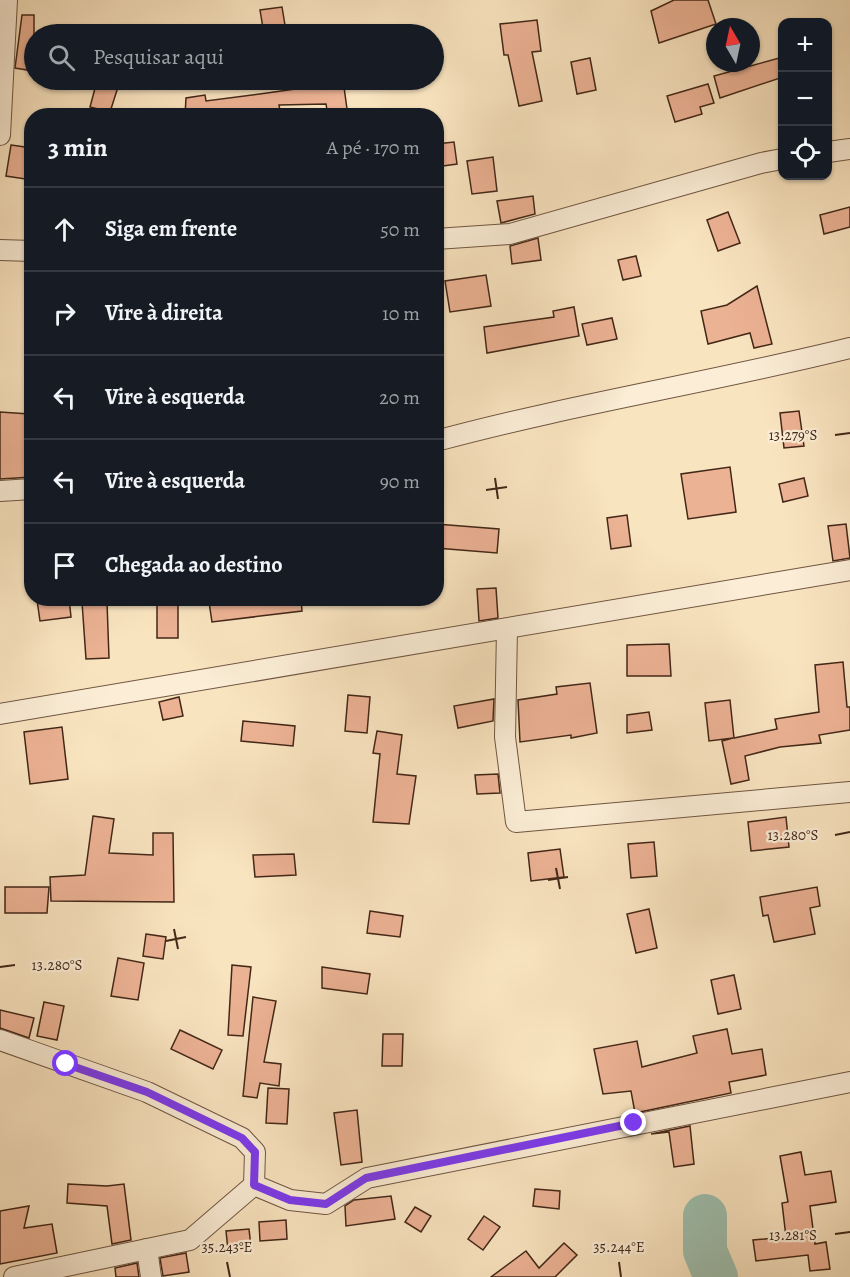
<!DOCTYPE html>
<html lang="pt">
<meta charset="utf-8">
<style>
:root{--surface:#171b24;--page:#20242c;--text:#f1f3f6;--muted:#9ea1a6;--line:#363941}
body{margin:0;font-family:Alegreya,serif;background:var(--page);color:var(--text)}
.controls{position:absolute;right:18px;top:18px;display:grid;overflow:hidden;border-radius:12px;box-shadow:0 2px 4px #0004}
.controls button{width:54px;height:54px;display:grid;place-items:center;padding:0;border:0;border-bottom:2px solid var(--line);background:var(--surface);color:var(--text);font:30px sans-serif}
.compass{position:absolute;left:706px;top:18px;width:54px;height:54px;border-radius:50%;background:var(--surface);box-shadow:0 2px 4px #0004;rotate:351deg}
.stop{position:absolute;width:18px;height:18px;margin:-14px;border:4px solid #7c3aed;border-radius:50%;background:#fff}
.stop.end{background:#7c3aed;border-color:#fff;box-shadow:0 2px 6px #0008}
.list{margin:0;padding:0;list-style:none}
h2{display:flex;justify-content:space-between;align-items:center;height:78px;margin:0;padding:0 24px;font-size:26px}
h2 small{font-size:20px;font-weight:400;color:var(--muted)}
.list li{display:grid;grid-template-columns:39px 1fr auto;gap:18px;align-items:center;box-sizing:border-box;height:84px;padding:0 24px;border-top:2px solid var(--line)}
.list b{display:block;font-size:22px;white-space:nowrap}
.list em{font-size:20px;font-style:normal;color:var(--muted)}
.icon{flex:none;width:33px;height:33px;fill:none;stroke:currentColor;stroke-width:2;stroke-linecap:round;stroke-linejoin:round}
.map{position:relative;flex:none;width:850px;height:1277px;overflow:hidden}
.search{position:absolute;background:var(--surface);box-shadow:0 2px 4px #0004;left:24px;top:24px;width:420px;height:66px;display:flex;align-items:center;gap:15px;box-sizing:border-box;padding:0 21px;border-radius:33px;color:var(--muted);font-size:22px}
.panel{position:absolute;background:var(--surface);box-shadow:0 2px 4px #0004;left:24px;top:108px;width:420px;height:498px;border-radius:24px}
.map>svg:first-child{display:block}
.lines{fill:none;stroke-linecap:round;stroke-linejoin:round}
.river{stroke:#9ebfae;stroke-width:44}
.building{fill:#ecb294;stroke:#432717;stroke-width:1.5}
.minor-casing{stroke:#705641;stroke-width:22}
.minor{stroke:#fbedd6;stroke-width:20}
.route{stroke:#7c3aed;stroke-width:8}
.ticks{fill:none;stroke:#432717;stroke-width:2}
.ticks-label{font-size:15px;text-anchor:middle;fill:#432717;stroke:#fbedd6;stroke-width:4.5;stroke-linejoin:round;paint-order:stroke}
</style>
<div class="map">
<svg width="850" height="1277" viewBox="0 0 850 1277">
<rect width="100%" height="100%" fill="#f9e4c0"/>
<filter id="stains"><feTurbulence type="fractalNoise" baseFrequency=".00333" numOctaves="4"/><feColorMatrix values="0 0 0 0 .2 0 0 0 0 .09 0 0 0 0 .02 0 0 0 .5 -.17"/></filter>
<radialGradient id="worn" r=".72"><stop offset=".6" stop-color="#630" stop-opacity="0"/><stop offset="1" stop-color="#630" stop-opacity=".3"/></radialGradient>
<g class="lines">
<path class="river" d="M 705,1216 L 705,1251 L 716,1277"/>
</g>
<g class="building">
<path d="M 674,0 L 708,0 L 716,24 L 659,43 L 651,11 Z"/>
<path d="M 282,7 L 285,25 L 263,28 L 260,10 Z"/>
<path d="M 22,15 L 34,15 L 34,71 L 15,68 Z"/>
<path d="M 537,20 L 541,51 L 532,52 L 542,101 L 519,106 L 508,55 L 504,55 L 500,24 Z"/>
<path d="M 783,57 L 783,77 L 720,98 L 714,76 Z"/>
<path d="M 590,58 L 596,90 L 577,94 L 571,62 Z"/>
<path d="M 324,80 L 343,80 L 348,116 L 328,116 L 326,104 L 279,105 L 281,116 L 185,116 L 186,98 L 205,95 L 206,101 L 267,93 L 309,87 L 309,82 Z"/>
<path d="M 97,81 L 118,87 L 110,112 L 90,107 Z"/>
<path d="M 708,84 L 714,103 L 700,107 L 702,114 L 675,122 L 667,96 Z"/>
<path d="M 454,142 L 457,164 L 436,167 L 436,144 Z"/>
<path d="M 11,145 L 32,148 L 32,180 L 6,176 Z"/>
<path d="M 493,157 L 497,191 L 472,194 L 467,161 Z"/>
<path d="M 533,196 L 535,214 L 501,223 L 497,201 Z"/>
<path d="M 850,207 L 850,227 L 824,234 L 820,215 Z"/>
<path d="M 728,212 L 740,243 L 718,251 L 707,220 Z"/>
<path d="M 538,238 L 541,260 L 512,264 L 510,246 Z"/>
<path d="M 636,256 L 641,276 L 623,280 L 618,260 Z"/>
<path d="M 486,275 L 491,306 L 450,312 L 445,281 Z"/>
<path d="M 757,286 L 772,344 L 754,348 L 750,333 L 708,344 L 701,311 L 727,305 Z"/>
<path d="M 574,307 L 579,336 L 487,353 L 484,327 L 554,317 L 553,311 Z"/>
<path d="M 612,318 L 617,339 L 587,345 L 582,324 Z"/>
<path d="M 799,411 L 804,446 L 784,448 L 780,413 Z"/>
<path d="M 0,412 L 29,414 L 25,462 L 32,462 L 32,477 L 0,479 Z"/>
<path d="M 730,467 L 736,512 L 688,519 L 681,474 Z"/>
<path d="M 804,478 L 808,496 L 783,502 L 779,484 Z"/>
<path d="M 627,515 L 631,546 L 611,549 L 607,518 Z"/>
<path d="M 436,524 L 499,529 L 497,553 L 436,548 Z"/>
<path d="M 846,524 L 850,558 L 833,561 L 828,526 Z"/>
<path d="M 496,588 L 498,618 L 479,621 L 477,589 Z"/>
<path d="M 69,598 L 71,617 L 40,621 L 37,600 Z"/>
<path d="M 232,598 L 301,598 L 302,611 L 212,622 L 209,602 Z"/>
<path d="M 82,602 L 107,602 L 109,658 L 86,659 Z"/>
<rect x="157" y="605" width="21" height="33"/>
<path d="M 669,644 L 671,676 L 627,676 L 627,645 Z"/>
<path d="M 843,662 L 847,707 L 850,707 L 850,730 L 819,735 L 821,743 L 780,747 L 745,756 L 749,780 L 731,784 L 722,741 L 733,738 L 709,741 L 705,703 L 730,700 L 734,738 L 777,729 L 775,719 L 819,712 L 815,665 Z"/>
<path d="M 590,683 L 597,733 L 571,738 L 571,735 L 520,742 L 518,700 L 557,694 L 556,687 Z"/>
<path d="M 348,695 L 370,697 L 367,733 L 345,731 Z"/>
<path d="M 179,697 L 183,716 L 163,720 L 159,702 Z"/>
<path d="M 494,699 L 493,721 L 458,728 L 454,706 Z"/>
<path d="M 649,712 L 652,730 L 627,733 L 627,715 Z"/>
<path d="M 243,721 L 295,726 L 293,746 L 241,741 Z"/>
<path d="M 62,727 L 68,779 L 30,784 L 24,732 Z"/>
<path d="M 377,731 L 402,735 L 397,774 L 416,776 L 409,824 L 373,822 L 380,754 L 373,753 Z"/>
<path d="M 498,774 L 500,793 L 477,794 L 475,775 Z"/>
<path d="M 93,816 L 114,819 L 109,853 L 153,855 L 153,833 L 173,833 L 174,902 L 51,901 L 50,877 L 85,875 Z"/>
<path d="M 786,817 L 789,847 L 751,851 L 748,822 Z"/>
<path d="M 654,842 L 657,876 L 631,878 L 628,844 Z"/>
<path d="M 560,849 L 564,877 L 531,881 L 528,853 Z"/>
<path d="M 294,854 L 296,875 L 255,877 L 253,855 Z"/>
<path d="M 5,887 L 49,887 L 47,913 L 5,913 Z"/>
<path d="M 817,887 L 820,906 L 810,908 L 815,934 L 774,942 L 768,915 L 763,916 L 760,897 Z"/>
<path d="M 649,909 L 657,948 L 636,953 L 627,914 Z"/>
<path d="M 370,911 L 403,916 L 400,937 L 367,933 Z"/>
<path d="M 146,934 L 166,937 L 163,959 L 143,956 Z"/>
<path d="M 118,958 L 144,963 L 138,1000 L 111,996 Z"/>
<path d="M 232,965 L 251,967 L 243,1036 L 228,1035 Z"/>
<path d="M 322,967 L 370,974 L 367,994 L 322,988 Z"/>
<path d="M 734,975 L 741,1009 L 718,1014 L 711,980 Z"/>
<path d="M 253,997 L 276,1001 L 264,1062 L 281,1064 L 279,1086 L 260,1083 L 257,1098 L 243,1096 Z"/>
<path d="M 44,1002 L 64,1006 L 57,1040 L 37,1036 Z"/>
<path d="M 0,1010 L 34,1018 L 29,1038 L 0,1028 Z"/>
<path d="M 727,1029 L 732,1054 L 762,1049 L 766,1075 L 729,1082 L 731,1093 L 635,1113 L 631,1091 L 603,1094 L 594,1049 L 637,1041 L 642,1067 L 697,1053 L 693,1036 Z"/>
<path d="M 180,1030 L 222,1050 L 213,1069 L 171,1049 Z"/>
<path d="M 383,1034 L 403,1034 L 402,1066 L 382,1066 Z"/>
<path d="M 268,1088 L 289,1089 L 287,1124 L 266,1123 Z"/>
<path d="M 357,1110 L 362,1162 L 341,1165 L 334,1113 Z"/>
<path d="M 690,1126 L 694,1164 L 674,1167 L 669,1132 L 651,1134 Z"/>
<path d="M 801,1152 L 805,1175 L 831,1171 L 836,1202 L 810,1206 L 815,1244 L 826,1242 L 830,1269 L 810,1271 L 808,1255 L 756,1261 L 753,1240 L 786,1237 L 782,1203 L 788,1202 L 780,1156 Z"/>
<path d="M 68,1184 L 107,1186 L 124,1184 L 131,1240 L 112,1244 L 107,1206 L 67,1203 Z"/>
<path d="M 535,1189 L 560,1191 L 559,1209 L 533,1206 Z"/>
<path d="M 391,1196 L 395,1219 L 346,1226 L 345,1206 L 354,1200 Z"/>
<path d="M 29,1206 L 24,1228 L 52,1224 L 57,1253 L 0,1264 L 0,1211 Z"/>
<path d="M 415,1207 L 431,1216 L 421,1232 L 405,1222 Z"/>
<path d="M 484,1216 L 500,1227 L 483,1250 L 468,1239 Z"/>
<path d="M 286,1220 L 287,1239 L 260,1241 L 259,1222 Z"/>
<path d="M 249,1229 L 251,1247 L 228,1250 L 226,1231 Z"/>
<path d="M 564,1243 L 577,1255 L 555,1277 L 491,1277 L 526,1251 L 539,1268 Z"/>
<path d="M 186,1253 L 189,1272 L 163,1276 L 160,1258 Z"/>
<path d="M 137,1263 L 139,1277 L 116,1277 L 115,1268 Z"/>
</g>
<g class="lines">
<defs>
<g id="minor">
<path d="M 0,135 L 7,0"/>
<path d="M 828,152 L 850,149"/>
<path d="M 436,239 L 510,234 L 761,163 L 782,159"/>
<path d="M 0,250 L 32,251"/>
<path d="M 436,441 C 573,404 713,382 850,348"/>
<path d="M 0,491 L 32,489"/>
<path d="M 507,629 L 505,737 L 516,822 L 850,792"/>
<path d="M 0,714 L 850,570"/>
<path d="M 0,1040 L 147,1092 L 242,1138 L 255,1152 L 254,1185 L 290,1200 L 326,1204 L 367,1178 L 850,1082"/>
<path d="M 147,1249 L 151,1277"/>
<path d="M 14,1277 L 190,1240 L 254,1185"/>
</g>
</defs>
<use href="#minor" class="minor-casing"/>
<use href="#minor" class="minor"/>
</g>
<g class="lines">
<path class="route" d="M 66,1064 L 147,1092 L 242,1138 L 255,1152 L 254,1185 L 290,1200 L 326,1204 L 366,1178 L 634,1123"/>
</g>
<path class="ticks" d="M 835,435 L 850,433M 495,478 L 498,499M 486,490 L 507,487M 835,835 L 850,832M 556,868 L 560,889M 548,880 L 568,877M 174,929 L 178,949M 166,941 L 186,937M 0,967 L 15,965M 835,1234 L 850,1232M 227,1262 L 230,1277M 619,1262 L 621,1277"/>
<g class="ticks-label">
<text x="793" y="440">13.279°S</text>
<text x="793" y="840">13.280°S</text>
<text x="57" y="970">13.280°S</text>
<text x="793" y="1240">13.281°S</text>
<text x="227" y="1252">35.243°E</text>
<text x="619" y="1252">35.244°E</text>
</g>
<rect width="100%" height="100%" filter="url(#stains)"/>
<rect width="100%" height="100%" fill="url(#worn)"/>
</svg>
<div class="controls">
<button>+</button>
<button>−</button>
<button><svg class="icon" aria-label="locate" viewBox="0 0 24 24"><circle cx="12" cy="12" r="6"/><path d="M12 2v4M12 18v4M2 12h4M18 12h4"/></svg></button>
</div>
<svg class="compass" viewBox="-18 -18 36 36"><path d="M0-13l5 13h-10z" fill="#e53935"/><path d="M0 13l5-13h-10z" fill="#9ea1a6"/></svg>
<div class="stop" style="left:66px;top:1064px"></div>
<div class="stop end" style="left:634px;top:1123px"></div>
<div class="search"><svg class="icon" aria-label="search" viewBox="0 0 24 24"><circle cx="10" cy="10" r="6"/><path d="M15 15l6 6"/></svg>Pesquisar aqui</div>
<section class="panel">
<h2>3 min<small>A pé · 170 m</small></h2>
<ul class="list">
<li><svg class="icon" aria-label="ahead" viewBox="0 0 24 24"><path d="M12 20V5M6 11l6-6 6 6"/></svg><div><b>Siga em frente</b></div><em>50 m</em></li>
<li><svg class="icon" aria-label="right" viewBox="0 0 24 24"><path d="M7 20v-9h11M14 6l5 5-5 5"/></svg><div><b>Vire à direita</b></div><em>10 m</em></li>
<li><svg class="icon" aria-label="left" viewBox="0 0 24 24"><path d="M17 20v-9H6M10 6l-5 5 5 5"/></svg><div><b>Vire à esquerda</b></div><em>20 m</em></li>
<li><svg class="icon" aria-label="left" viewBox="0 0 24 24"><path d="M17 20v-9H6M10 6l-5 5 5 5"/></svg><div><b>Vire à esquerda</b></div><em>90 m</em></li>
<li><svg class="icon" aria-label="arrive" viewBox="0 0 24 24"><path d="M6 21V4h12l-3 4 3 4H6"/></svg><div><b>Chegada ao destino</b></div></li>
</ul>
</section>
</div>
